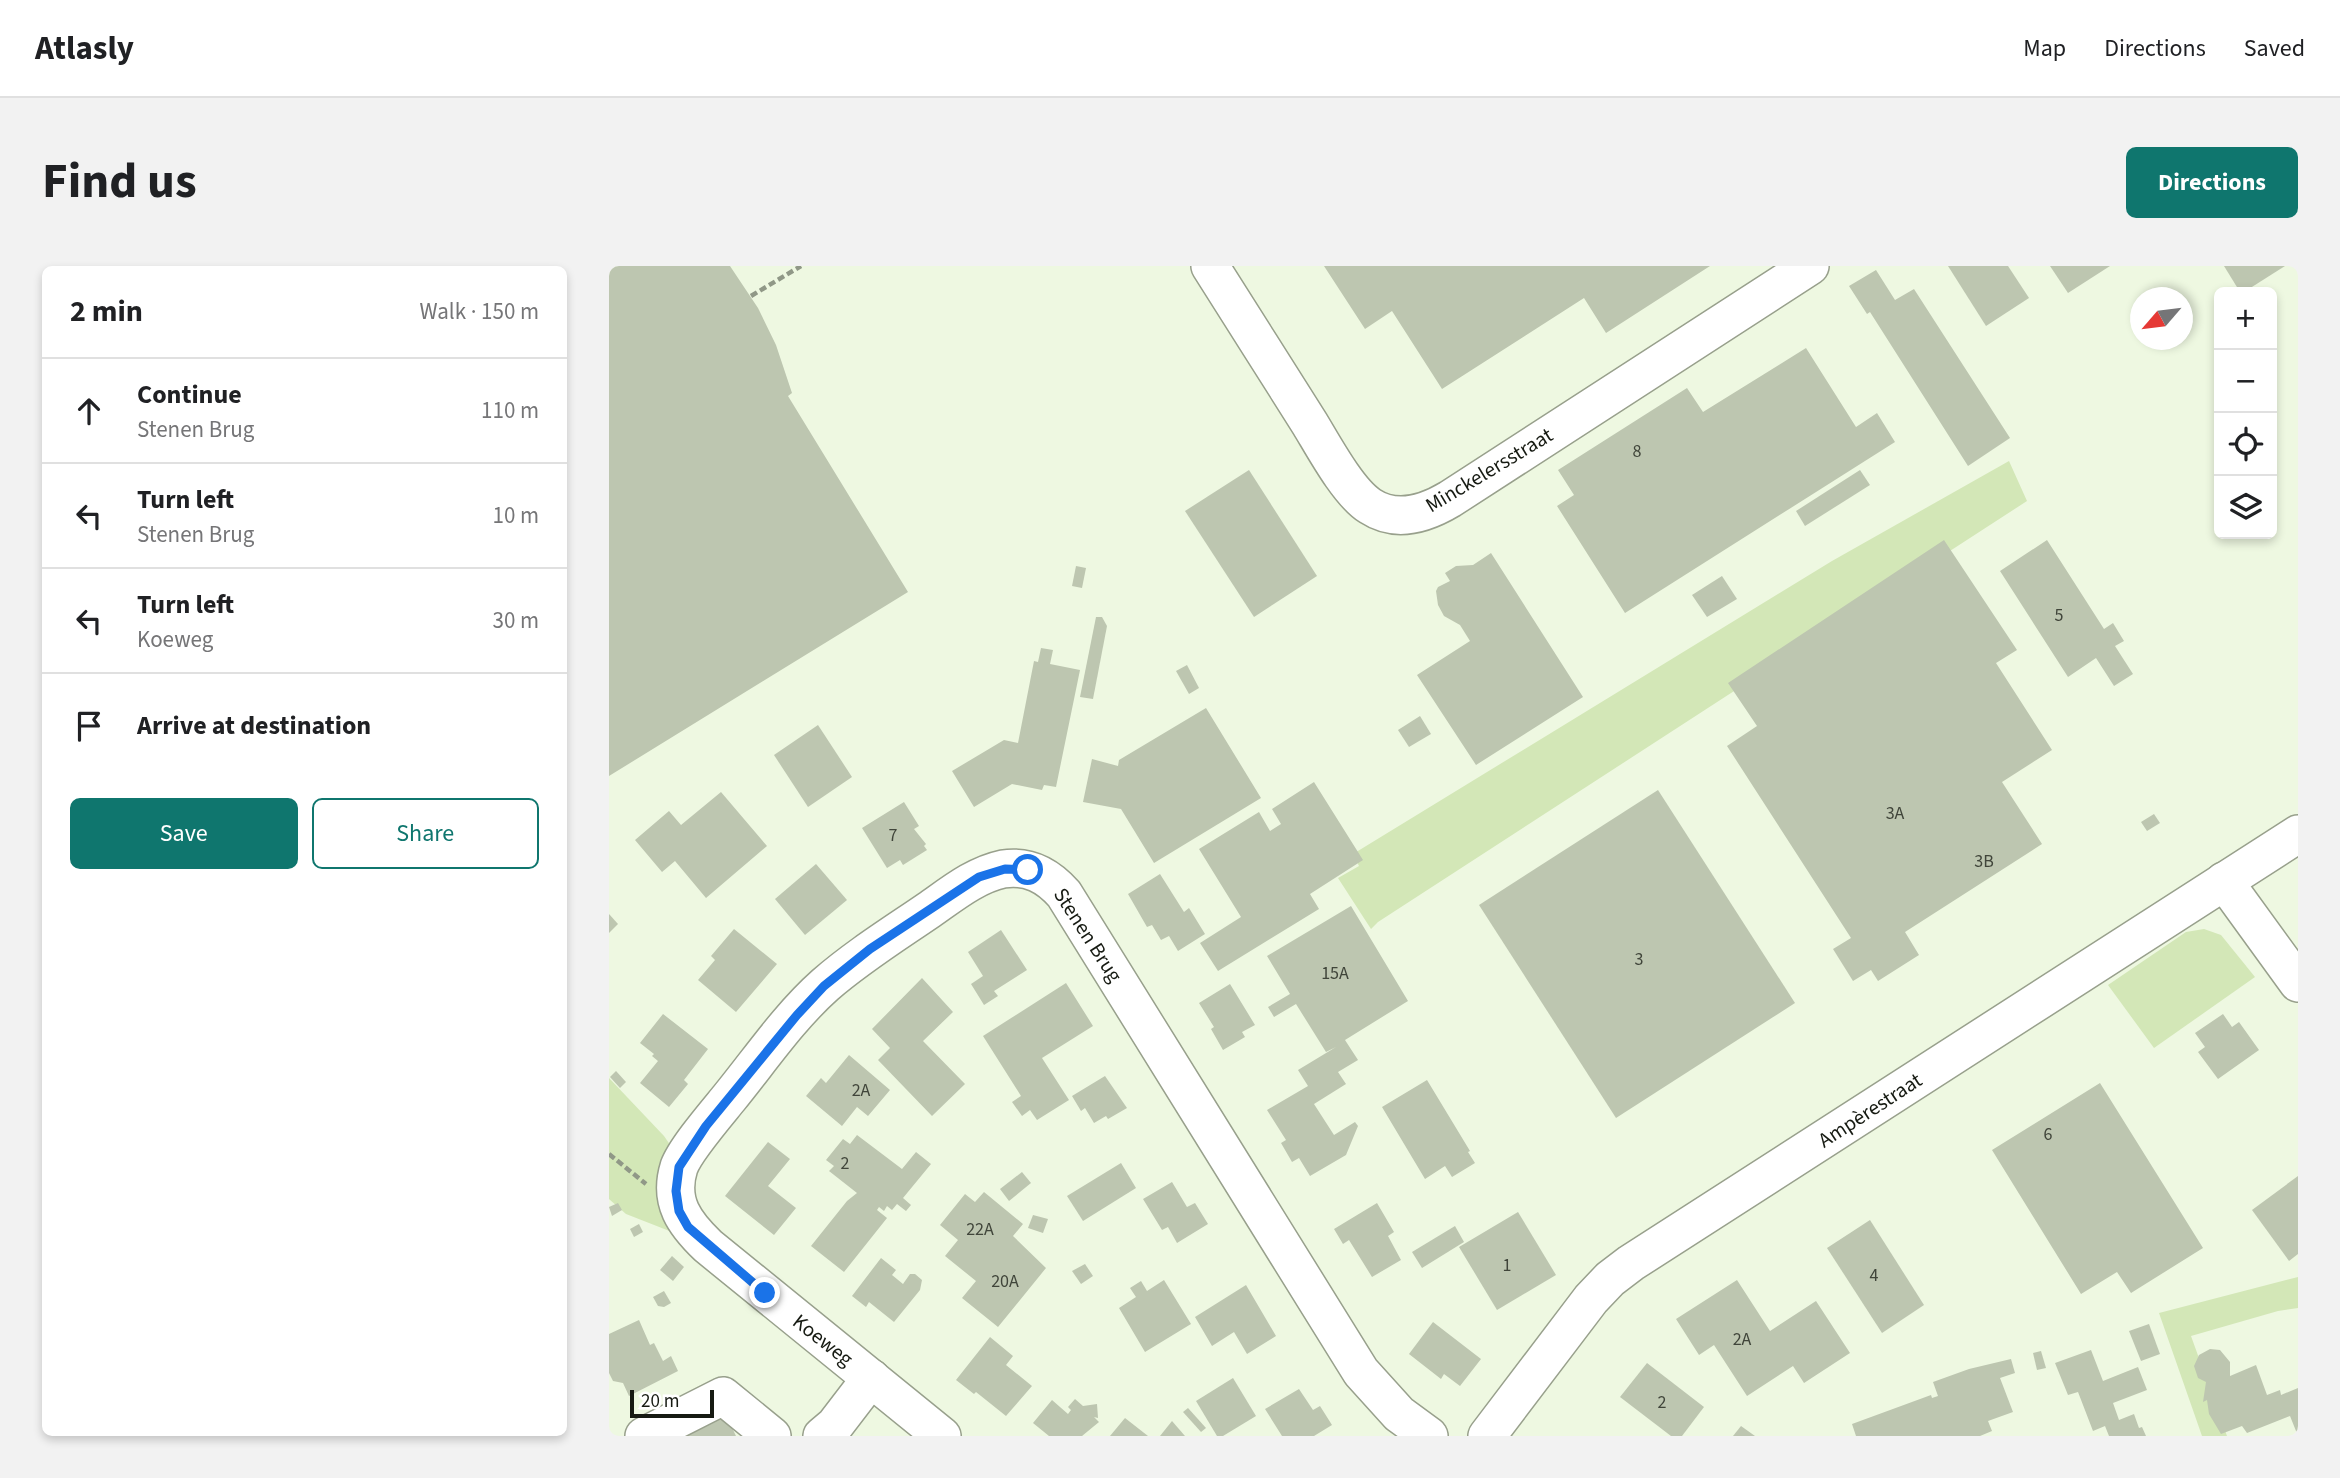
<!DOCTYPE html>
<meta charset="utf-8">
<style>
:root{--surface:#fff;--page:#f2f2f2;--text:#202124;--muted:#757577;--line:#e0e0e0;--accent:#0f766e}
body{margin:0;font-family:"Source Sans 3",sans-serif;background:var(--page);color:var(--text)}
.controls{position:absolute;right:21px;top:21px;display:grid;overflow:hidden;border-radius:10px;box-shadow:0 4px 10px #0003}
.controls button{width:63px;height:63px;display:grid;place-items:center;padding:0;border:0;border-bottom:2px solid var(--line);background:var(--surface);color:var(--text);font:35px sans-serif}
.compass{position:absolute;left:1521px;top:21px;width:63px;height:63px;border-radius:50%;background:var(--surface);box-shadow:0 4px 10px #0003;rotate:242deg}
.scale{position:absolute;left:21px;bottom:18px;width:84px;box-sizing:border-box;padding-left:7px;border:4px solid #161a12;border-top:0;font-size:19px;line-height:24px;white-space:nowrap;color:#161a12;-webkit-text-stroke:5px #fff;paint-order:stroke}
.stop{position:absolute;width:21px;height:21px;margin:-16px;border:5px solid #1a73e8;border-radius:50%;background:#fff}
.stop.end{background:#1a73e8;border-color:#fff;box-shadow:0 2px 7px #0008}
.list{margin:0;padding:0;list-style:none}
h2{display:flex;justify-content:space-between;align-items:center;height:91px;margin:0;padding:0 28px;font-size:30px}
h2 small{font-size:23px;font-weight:400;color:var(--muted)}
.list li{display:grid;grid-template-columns:46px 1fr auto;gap:21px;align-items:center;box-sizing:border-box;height:105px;padding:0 28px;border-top:2px solid var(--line)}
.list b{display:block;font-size:26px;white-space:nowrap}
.list p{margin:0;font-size:23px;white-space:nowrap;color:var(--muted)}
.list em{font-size:23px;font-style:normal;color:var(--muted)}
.actions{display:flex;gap:14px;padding:21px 28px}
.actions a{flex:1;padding:16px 0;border:2px solid var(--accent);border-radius:10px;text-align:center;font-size:24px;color:var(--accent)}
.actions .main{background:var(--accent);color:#fff}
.icon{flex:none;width:38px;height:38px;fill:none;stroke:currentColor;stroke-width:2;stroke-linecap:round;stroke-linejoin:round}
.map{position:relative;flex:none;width:1689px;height:1170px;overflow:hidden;border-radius:10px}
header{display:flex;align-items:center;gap:42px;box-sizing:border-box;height:98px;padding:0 35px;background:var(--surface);border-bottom:2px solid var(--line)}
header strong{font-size:33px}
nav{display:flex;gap:38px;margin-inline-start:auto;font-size:24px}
.intro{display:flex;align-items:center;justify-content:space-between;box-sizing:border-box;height:168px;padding:0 42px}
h1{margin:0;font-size:49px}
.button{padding:18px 32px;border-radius:10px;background:var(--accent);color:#fff;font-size:24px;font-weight:700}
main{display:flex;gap:42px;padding:0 42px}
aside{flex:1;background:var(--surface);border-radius:10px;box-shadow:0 4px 10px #0003}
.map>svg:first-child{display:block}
.green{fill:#d3e7b7}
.building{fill:#bdc6b0}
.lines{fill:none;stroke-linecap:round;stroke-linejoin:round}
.minor-casing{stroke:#98a08c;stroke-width:40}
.path{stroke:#909887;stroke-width:4.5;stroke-dasharray:7 3.5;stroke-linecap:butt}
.minor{stroke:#fff;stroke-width:37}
.route{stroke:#1a73e8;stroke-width:9}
.labels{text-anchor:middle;stroke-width:6;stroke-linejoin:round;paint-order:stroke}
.number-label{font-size:18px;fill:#40453a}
.street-label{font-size:21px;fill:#161a12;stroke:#fff}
</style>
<header>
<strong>Atlasly</strong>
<nav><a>Map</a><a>Directions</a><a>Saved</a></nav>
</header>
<div class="intro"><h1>Find us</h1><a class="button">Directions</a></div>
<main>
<aside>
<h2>2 min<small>Walk · 150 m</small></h2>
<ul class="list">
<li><svg class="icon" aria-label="ahead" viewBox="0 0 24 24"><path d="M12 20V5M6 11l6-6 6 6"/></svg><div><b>Continue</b><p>Stenen Brug</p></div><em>110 m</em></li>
<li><svg class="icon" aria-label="left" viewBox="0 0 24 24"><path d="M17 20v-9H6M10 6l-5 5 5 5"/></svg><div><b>Turn left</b><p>Stenen Brug</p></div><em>10 m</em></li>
<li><svg class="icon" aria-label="left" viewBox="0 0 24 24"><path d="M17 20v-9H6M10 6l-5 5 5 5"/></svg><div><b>Turn left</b><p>Koeweg</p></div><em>30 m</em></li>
<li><svg class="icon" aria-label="arrive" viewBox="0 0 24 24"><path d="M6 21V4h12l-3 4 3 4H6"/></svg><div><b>Arrive at destination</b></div></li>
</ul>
<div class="actions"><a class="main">Save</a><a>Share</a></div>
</aside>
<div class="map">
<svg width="1689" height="1170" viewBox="0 0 1689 1170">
<rect width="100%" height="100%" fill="#eef8e1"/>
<g class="green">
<path d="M 1400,195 L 1418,235 L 769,656 L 762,663 L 729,612 L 750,600 L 744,588 L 1223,295 Z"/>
<path d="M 1595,663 L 1612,669 L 1646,711 L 1545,782 L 1499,719 L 1577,666 Z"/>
<path d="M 0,812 L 55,870 L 64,883 L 63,966 L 17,948 L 0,933 Z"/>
<path d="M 1689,1011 L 1689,1042 L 1669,1045 L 1582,1070 L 1618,1170 L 1593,1170 L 1550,1047 Z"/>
</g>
<g class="building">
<path d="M 0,0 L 121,0 L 149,42 L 167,79 L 183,127 L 179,130 L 299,326 L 0,510 Z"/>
<path d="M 715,0 L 1101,0 L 997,67 L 975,32 L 833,123 L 783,45 L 756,63 Z"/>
<path d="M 1339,0 L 1399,0 L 1420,32 L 1377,60 Z"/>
<path d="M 1441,0 L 1501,0 L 1459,27 Z"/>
<path d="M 1615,0 L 1676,0 L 1635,26 L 1631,26 Z"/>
<path d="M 1267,4 L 1286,34 L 1305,23 L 1401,172 L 1359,200 L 1261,46 L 1258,48 L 1240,20 Z"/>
<path d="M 1197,82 L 1247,161 L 1268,147 L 1286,176 L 1016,347 L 948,240 L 965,229 L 949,204 L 1078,122 L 1094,146 Z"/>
<path d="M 640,204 L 708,310 L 645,351 L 576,245 Z"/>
<path d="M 1251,204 L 1261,219 L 1196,260 L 1187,245 Z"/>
<path d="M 1335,274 L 1408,384 L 1387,397 L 1443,484 L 1393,516 L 1433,578 L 1296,666 L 1310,689 L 1269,715 L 1262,704 L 1244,715 L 1224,683 L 1242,672 L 1118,480 L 1148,460 L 1119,417 Z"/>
<path d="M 1438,274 L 1495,363 L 1504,357 L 1515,375 L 1506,380 L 1524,408 L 1505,420 L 1487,392 L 1459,411 L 1391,305 Z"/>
<path d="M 882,287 L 974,431 L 867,499 L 808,409 L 861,375 L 851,359 L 835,350 L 829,339 L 827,325 L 829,321 L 841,315 L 836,307 L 847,300 L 864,299 Z"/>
<path d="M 467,300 L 477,302 L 473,322 L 463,320 Z"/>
<path d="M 1113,310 L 1128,333 L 1098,351 L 1083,329 Z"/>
<path d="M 487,351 L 493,351 L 498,360 L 484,433 L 471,431 Z"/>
<path d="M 432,382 L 444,384 L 441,398 L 471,404 L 447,521 L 435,519 L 433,524 L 403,518 L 365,541 L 343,505 L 395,474 L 409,477 L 425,395 L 429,396 Z"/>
<path d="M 578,399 L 590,422 L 580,428 L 567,405 Z"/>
<path d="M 597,442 L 652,532 L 545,597 L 512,543 L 474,536 L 483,493 L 509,500 L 510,494 Z"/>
<path d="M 811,450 L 822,468 L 800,481 L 789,464 Z"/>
<path d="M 209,459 L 243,511 L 199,541 L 165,489 Z"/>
<path d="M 705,516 L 754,594 L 701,628 L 710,643 L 609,705 L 591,677 L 632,651 L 590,583 L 650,546 L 661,565 L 672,558 L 663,543 Z"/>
<path d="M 1049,524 L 1186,737 L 1007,852 L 870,639 Z"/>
<path d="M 112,526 L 158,580 L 97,632 L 66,595 L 53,606 L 26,574 L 60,545 L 72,559 Z"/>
<path d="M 295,536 L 310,560 L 305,563 L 317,578 L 315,580 L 318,584 L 294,599 L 291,594 L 278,602 L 253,562 Z"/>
<path d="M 1545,548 L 1551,557 L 1538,565 L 1532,556 Z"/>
<path d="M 207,598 L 238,634 L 196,669 L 166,633 Z"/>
<path d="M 551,608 L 575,646 L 580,642 L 596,668 L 569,685 L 560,670 L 552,674 L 543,659 L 538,661 L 519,628 Z"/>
<path d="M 742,640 L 799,735 L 736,774 L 749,794 L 729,806 L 737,818 L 705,838 L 725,869 L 746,856 L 749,860 L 737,889 L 701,910 L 690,892 L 683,896 L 672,877 L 677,874 L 658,844 L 699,820 L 689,804 L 727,781 L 717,786 L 687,738 L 665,751 L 659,741 L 681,728 L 658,690 Z"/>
<path d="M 0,648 L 9,658 L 0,667 Z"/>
<path d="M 125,663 L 168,698 L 127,746 L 89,714 L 106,694 L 102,690 Z"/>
<path d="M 392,664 L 418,704 L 385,725 L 389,730 L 375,739 L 362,718 L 374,710 L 359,686 Z"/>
<path d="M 313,712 L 344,746 L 314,775 L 356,818 L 323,850 L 269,794 L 281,782 L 263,763 Z"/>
<path d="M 457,717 L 484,760 L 433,792 L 460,834 L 428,854 L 421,844 L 413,850 L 403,836 L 412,830 L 374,770 Z"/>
<path d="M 621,718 L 646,759 L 633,766 L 636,771 L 614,784 L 602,763 L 605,761 L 590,737 Z"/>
<path d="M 54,748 L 99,783 L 75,814 L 79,818 L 60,841 L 31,817 L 49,795 L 43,790 L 45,788 L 31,777 Z"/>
<path d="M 1614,748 L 1623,761 L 1630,756 L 1650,784 L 1609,813 L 1589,786 L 1596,781 L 1586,767 Z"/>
<path d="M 240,789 L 281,824 L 259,850 L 248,841 L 233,860 L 197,830 L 212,812 L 217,817 Z"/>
<path d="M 7,805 L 17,816 L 11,822 L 1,811 Z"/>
<path d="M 496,810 L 518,842 L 499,853 L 497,850 L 485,857 L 476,842 L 472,845 L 463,830 Z"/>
<path d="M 818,814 L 861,885 L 859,886 L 866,897 L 843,911 L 836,900 L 816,913 L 773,841 Z"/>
<path d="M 1491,817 L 1594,982 L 1522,1027 L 1508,1006 L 1472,1028 L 1383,884 Z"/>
<path d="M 248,869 L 293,903 L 307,886 L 322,898 L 294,932 L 302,939 L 297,945 L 288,938 L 283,944 L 278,940 L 275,945 L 270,941 L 268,944 L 278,952 L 235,1006 L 202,980 L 238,935 L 248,927 L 220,905 L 225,900 L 217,894 L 234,873 L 241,878 Z"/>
<path d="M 159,876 L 181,893 L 159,920 L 187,942 L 165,969 L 116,930 Z"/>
<path d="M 512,897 L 527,922 L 474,955 L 458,930 Z"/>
<path d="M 413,906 L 422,917 L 400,935 L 391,923 Z"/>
<path d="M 1689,910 L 1689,988 L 1680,995 L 1643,944 Z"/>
<path d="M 563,916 L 578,941 L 586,937 L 599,958 L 568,977 L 559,961 L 553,964 L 534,933 Z"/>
<path d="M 375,926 L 414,958 L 404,970 L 437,1002 L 389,1061 L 353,1032 L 367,1015 L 336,990 L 349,974 L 331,959 L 356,928 L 366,936 Z"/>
<path d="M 9,937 L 13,944 L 3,950 L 0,941 Z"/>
<path d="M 768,937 L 785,966 L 779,970 L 792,994 L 763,1011 L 740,974 L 734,978 L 725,963 Z"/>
<path d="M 909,946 L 947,1009 L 888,1044 L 850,981 Z"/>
<path d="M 424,949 L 439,953 L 434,967 L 419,962 Z"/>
<path d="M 1261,954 L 1315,1039 L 1273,1067 L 1218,982 Z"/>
<path d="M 30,958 L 34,966 L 25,971 L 21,963 Z"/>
<path d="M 846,960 L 855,976 L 813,1002 L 803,986 Z"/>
<path d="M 63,990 L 75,1001 L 64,1015 L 51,1004 Z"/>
<path d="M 272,992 L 287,1004 L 283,1009 L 294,1018 L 301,1008 L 306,1008 L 313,1014 L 311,1024 L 285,1056 L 260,1036 L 257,1041 L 243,1030 Z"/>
<path d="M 476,998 L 484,1010 L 472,1018 L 463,1005 Z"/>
<path d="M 555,1014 L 582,1058 L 536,1086 L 510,1042 L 527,1031 L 521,1022 L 532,1015 L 538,1025 Z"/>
<path d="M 1128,1014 L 1161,1065 L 1207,1035 L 1241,1087 L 1195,1117 L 1184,1100 L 1138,1130 L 1105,1079 L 1090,1089 L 1067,1053 Z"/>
<path d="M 637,1019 L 667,1070 L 638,1088 L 625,1066 L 603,1080 L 586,1051 Z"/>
<path d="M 55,1025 L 62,1037 L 55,1041 L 49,1040 L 44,1031 Z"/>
<path d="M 30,1054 L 41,1079 L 45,1077 L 54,1095 L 62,1090 L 69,1105 L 20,1130 L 14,1117 L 4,1115 L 0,1107 L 0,1068 Z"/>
<path d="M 824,1056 L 872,1093 L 851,1120 L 835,1108 L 832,1113 L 800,1088 Z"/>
<path d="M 1540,1058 L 1551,1088 L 1532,1095 L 1520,1065 Z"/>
<path d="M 381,1071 L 404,1090 L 397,1099 L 423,1120 L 397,1150 L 367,1126 L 365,1128 L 347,1114 Z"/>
<path d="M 1601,1083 L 1611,1084 L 1621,1096 L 1621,1110 L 1647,1099 L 1658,1129 L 1671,1124 L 1672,1129 L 1689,1122 L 1689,1170 L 1681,1150 L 1638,1167 L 1633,1160 L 1612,1168 L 1600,1148 L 1598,1134 L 1594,1136 L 1597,1116 L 1589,1112 L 1585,1100 L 1590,1089 Z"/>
<path d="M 1482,1084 L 1494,1115 L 1529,1101 L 1538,1124 L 1504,1137 L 1510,1154 L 1525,1148 L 1530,1162 L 1533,1161 L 1537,1170 L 1500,1170 L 1496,1160 L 1484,1165 L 1469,1126 L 1459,1129 L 1446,1097 Z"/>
<path d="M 1432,1085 L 1437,1102 L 1428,1104 L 1424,1087 Z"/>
<path d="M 1402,1093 L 1406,1107 L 1391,1112 L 1404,1146 L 1379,1155 L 1383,1165 L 1371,1170 L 1247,1170 L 1243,1158 L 1322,1129 L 1323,1132 L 1329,1130 L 1324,1116 L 1360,1103 Z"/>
<path d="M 1038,1097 L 1095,1141 L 1073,1170 L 1062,1170 L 1011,1131 Z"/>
<path d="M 624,1112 L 647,1150 L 614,1170 L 608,1170 L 587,1135 Z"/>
<path d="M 690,1123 L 704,1144 L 711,1140 L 723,1159 L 705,1170 L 673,1170 L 656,1143 Z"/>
<path d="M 466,1133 L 474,1140 L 488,1138 L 489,1152 L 485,1151 L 490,1156 L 473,1170 L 440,1170 L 424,1157 L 443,1134 L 459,1148 L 462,1144 L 459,1141 Z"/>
<path d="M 579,1142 L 597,1162 L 592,1166 L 574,1146 Z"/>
<path d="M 115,1145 L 127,1170 L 64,1170 Z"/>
<path d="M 516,1152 L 539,1170 L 501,1170 Z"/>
<path d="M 563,1155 L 576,1170 L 551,1170 Z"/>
<path d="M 1132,1160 L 1146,1170 L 1124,1170 Z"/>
</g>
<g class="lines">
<defs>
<g id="minor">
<path d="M 601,0 C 634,53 668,105 701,158 C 715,181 739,226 761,240 C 787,257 816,248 841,233 L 1201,0"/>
<path d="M 1615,615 L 1689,717"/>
<path d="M 35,1170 L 114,1130 L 163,1170"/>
<path d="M 213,1170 L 226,1159 L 262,1112"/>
<path d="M 333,1170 L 99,980 C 76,958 59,936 70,901 C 76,884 107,848 120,832 C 151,794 180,751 216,719 C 248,691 285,668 320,644 C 343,628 366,609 394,603 C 420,599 439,610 455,628 L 752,1106 L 790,1148 L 820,1170"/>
<path d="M 878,1170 L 982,1033 L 1001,1013 L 1022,997 L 1689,568"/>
</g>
</defs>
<use href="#minor" class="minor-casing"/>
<g class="path">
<path d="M 142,30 L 192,0"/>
<path d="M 0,888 L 37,918"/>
</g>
<use href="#minor" class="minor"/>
</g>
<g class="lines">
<path class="route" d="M 156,1027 L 79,961 L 70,945 L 67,925 L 70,901 L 97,860 L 188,749 L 215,720 L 261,683 L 370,611 L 396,603 L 419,604"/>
</g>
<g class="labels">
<g class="number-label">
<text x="1028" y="191">8</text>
<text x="1450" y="355">5</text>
<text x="1286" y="553">3A</text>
<text x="284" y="575">7</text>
<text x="1375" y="601">3B</text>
<text x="1030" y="699">3</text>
<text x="726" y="713">15A</text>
<text x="252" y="830">2A</text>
<text x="1439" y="874">6</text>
<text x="236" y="903">2</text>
<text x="371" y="969">22A</text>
<text x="898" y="1005">1</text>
<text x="1265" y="1015">4</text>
<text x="396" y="1021">20A</text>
<text x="1133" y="1079">2A</text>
<text x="1053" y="1142">2</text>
</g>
<g class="street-label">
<text transform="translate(880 204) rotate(-31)" y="7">Minckelersstraat</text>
<text transform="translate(479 669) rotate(57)" y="7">Stenen Brug</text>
<text transform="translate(1261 844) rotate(-33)" y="7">Ampèrestraat</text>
<text transform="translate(214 1074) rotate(38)" y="7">Koeweg</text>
</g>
</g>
</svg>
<div class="controls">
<button>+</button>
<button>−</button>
<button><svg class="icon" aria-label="locate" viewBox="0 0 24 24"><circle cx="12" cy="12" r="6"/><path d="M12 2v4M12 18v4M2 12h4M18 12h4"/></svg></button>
<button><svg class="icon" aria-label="layers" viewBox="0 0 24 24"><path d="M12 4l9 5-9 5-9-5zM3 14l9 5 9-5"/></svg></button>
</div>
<svg class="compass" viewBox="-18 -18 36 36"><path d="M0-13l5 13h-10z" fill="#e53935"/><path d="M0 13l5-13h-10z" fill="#757577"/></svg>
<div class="scale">20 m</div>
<div class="stop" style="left:419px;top:604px"></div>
<div class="stop end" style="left:156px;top:1027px"></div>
</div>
</main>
